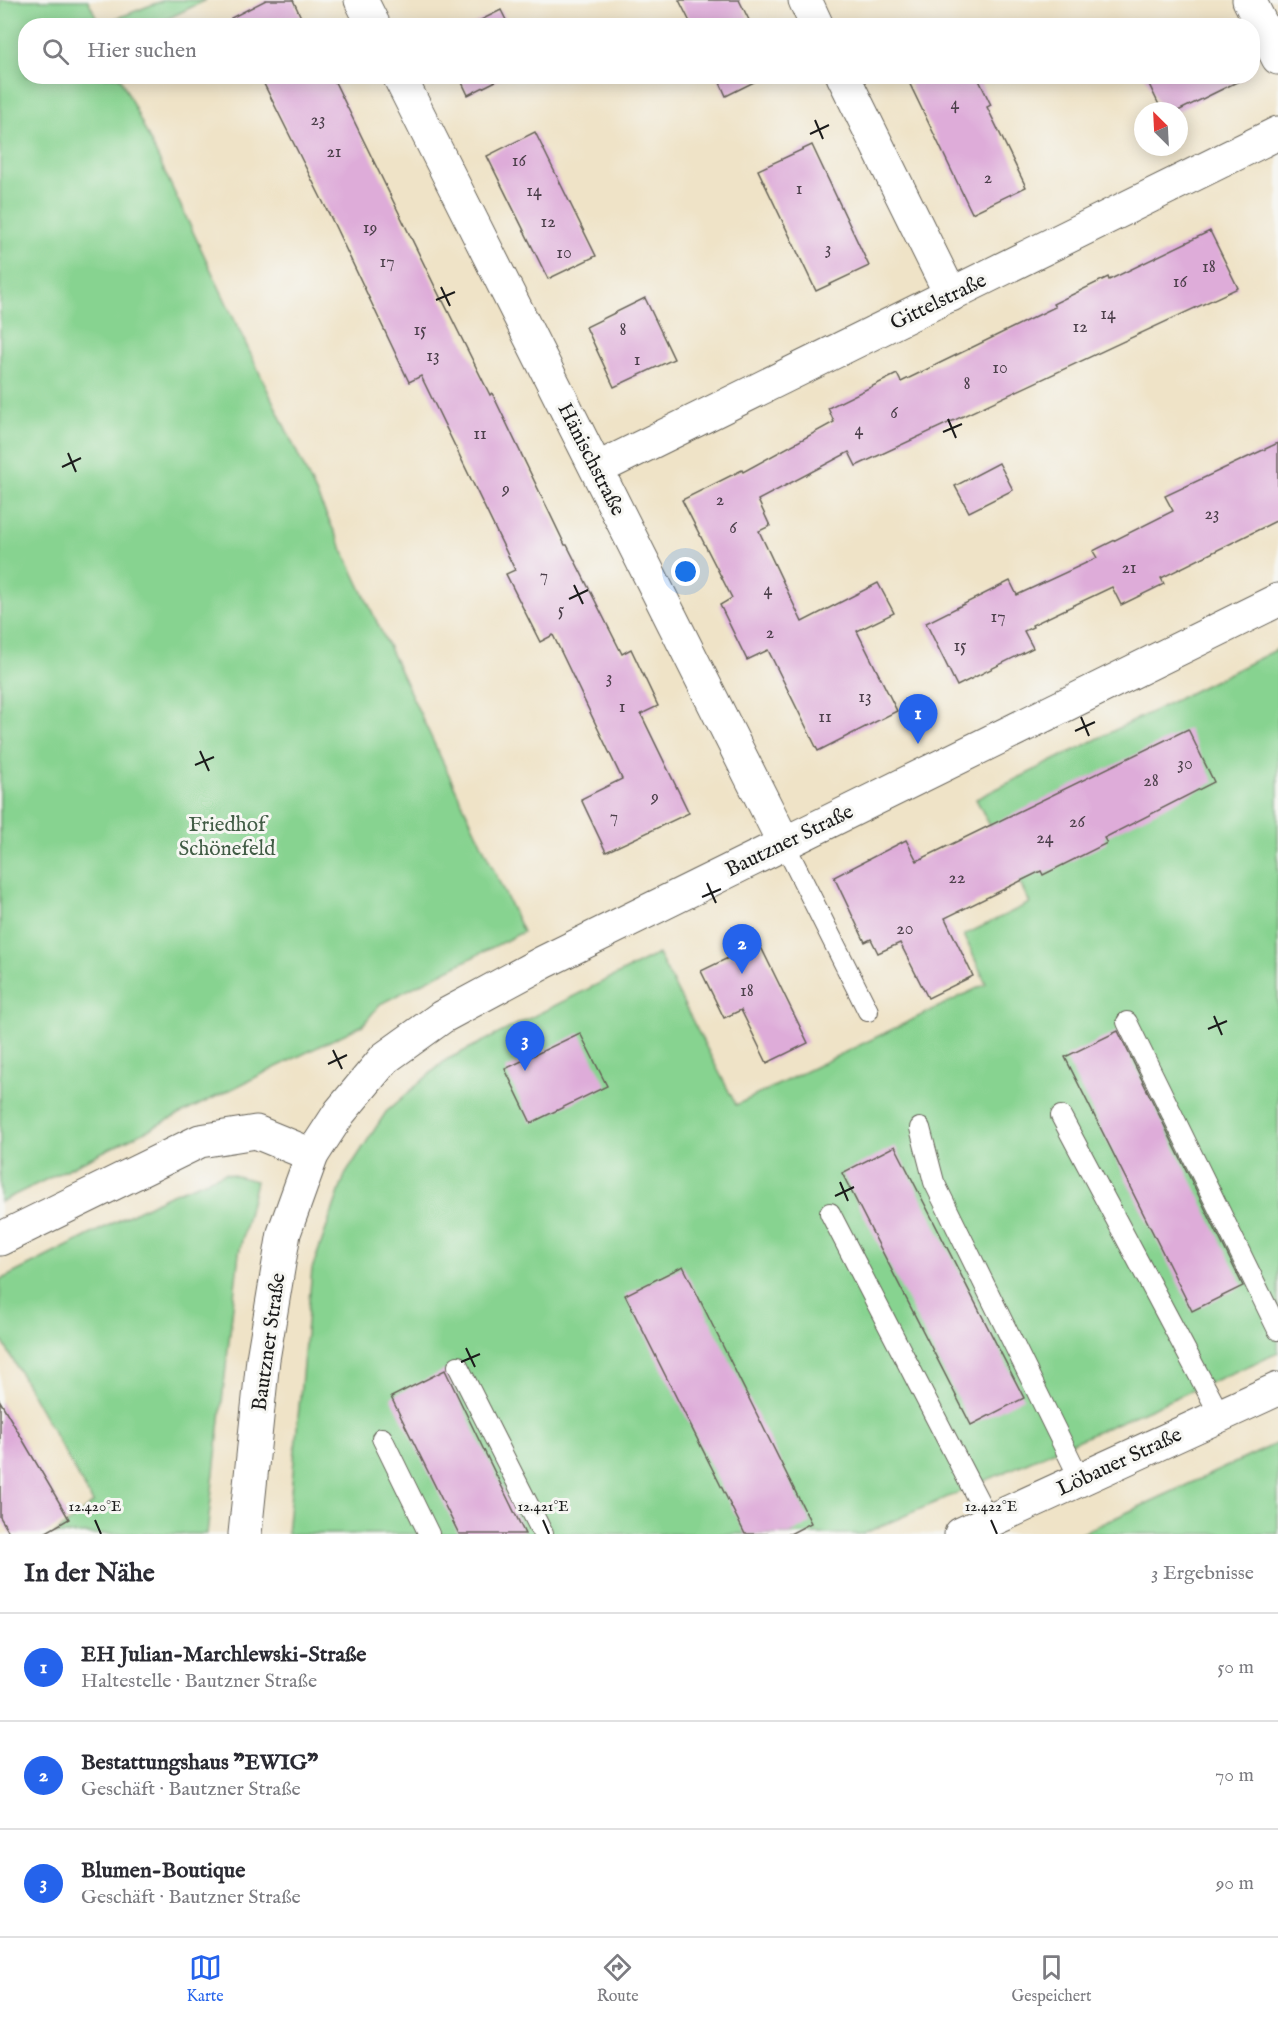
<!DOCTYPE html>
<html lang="de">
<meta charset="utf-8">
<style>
:root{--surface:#fff;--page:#f2f2f3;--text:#2b2b33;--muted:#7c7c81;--line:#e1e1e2;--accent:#2563eb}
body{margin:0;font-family:"IM FELL English",serif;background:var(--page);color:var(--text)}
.compass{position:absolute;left:1134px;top:102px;width:54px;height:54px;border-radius:50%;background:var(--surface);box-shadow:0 3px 15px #0003;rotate:336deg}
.you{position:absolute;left:686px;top:572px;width:21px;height:21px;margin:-15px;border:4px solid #fff;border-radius:50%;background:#1a73e8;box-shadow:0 0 0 9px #1a73e833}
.badge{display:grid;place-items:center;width:39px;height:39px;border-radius:50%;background:var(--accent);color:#fff;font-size:20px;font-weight:700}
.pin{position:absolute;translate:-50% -50px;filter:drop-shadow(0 2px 3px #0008)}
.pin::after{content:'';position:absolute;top:32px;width:21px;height:18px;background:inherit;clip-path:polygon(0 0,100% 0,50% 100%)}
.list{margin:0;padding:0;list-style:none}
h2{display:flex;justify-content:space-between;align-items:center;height:78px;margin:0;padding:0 24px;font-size:26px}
h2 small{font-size:20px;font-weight:400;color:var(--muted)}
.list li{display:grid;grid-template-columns:39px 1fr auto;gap:18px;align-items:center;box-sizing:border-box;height:108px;padding:0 24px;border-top:2px solid var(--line)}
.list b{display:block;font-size:22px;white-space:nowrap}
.list p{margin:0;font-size:20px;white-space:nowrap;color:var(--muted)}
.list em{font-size:20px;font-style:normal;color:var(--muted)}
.icon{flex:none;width:33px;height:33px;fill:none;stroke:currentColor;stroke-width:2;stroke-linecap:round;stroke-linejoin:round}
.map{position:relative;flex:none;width:1278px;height:1534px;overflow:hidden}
.search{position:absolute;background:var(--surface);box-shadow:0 3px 15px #0003;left:18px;right:18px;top:18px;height:66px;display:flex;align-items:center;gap:15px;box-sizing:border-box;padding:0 21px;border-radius:24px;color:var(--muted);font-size:22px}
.sheet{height:402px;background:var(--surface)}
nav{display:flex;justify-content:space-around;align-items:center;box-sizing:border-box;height:84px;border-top:2px solid var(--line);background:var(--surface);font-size:16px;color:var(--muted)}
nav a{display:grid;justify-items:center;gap:3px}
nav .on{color:var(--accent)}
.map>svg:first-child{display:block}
.green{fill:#87d390;stroke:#527856;stroke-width:1.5}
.building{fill:#deacd9}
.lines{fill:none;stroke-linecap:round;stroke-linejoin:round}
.lane-casing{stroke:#666258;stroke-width:22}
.street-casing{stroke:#666258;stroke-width:35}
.lane{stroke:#fff;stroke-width:20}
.street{stroke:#fff;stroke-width:33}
.ticks{fill:none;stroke:#1c1c1c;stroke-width:2}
.labels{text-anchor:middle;stroke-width:6;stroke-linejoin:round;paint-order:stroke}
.number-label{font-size:18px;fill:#4c404b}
.street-label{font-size:21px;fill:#1c1c1c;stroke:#f6f6f2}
.park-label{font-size:21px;fill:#415c45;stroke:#f6f6f2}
.ticks-label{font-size:15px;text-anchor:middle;fill:#1c1c1c;stroke:#f6f6f2;stroke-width:6;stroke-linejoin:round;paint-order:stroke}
</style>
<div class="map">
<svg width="1278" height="1534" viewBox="0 0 1278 1534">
<rect width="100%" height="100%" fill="#f6f6f2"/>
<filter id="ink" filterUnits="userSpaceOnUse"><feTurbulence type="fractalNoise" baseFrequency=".0167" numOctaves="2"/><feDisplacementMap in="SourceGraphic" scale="12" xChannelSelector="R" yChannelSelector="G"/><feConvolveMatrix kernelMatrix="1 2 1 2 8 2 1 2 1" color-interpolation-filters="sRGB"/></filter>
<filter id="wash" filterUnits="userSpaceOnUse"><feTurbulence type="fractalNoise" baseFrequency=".008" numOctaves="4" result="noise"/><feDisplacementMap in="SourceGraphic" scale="24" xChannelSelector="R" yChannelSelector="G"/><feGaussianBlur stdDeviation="1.35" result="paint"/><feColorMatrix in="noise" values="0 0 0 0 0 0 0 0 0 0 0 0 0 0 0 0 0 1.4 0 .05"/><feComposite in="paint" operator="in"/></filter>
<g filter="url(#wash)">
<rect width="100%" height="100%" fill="#efe3c7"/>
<g class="green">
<path d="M 0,0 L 88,0 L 100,25 L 164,0 L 206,0 L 155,25 L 26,26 L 26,76 L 120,77 L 523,932 L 380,1004 L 363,1025 L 0,1202 Z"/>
<path d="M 1278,649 L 1278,1353 L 863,1534 L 287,1534 L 312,1269 L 345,1175 L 386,1112 L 446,1060 L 658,954 L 736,1105 L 986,984 L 964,935 L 1030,903 L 976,799 Z"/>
<path d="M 225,1173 L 256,1181 L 239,1253 L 207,1534 L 55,1534 L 93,1503 L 0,1337 L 0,1280 L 167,1196 Z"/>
<path d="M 1278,1443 L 1278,1534 L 1080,1534 Z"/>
</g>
<g id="blocks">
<g class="building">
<path d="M 266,0 L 293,0 L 305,26 L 235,26 L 231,18 Z"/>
<path d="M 679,0 L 739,0 L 752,26 L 692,26 Z"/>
<path d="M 501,10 L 509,26 L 469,26 Z"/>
<path d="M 260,76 L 332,76 L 442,301 L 443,301 L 490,395 L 492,393 L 565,545 L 567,545 L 622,654 L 631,649 L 658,706 L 641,714 L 689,813 L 606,852 L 581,799 L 622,779 L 553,635 L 540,642 L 506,574 L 515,570 L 421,376 L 409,382 L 334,224 Z"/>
<path d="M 459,76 L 506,76 L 468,95 Z"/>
<path d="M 717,76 L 766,76 L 726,96 Z"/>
<path d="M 906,76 L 977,76 L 991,105 L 987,107 L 1026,187 L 972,213 Z"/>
<path d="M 1145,76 L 1249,76 L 1178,111 L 1162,111 Z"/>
<path d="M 535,132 L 596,256 L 548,279 L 487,156 Z"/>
<path d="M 812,145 L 869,266 L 816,291 L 758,170 Z"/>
<path d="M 1210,231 L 1238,288 L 856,466 L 849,452 L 758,500 L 770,526 L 759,531 L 802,622 L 878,583 L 894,613 L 857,631 L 897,711 L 818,751 L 768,650 L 747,660 L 720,605 L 732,598 L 682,500 L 742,470 L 743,472 L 834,422 L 828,408 L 897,374 L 901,382 L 1055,307 L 1053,304 L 1108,277 L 1109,280 Z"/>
<path d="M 645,298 L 674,359 L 614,387 L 586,327 Z"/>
<path d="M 1278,443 L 1278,520 L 1161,578 L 1164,584 L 1121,605 L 1112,587 L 1032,625 L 1033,627 L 1024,631 L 1033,648 L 957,686 L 926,623 L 1010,581 L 1017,595 L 1097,558 L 1093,551 L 1173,511 L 1165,496 Z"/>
<path d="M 999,463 L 1013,490 L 969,512 L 955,486 Z"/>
<path d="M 1188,729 L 1214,782 L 1104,838 L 1107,843 L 1043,875 L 1041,871 L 945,918 L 973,976 L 928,998 L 900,943 L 878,953 L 871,939 L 865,942 L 834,877 L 906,840 L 917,861 Z"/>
<path d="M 759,943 L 808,1043 L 767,1063 L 741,1010 L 724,1018 L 701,971 Z"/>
<path d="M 1118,1031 L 1243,1286 L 1192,1311 L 1065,1057 Z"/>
<path d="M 580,1033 L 607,1086 L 531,1123 L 505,1069 Z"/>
<path d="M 895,1146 L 1024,1398 L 971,1425 L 842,1173 Z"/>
<path d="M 683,1266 L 811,1523 L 790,1534 L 745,1534 L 625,1295 Z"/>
<path d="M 445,1370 L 477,1436 L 525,1534 L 459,1534 L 391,1397 Z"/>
<path d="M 0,1401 L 69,1519 L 43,1534 L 10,1534 L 0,1517 Z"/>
</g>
</g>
</g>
<g filter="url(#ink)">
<use href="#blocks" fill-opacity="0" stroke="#666258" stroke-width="1.5"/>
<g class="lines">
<defs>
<g id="lane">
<path d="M 784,843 L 868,1011"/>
<path d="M 1127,1022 L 1278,1330"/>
<path d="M 1061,1116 L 1220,1415"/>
<path d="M 920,1128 L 934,1182 L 1080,1479"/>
<path d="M 830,1213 L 989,1521"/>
<path d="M 458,1366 L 543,1534"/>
<path d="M 382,1438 L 429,1534"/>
</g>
<g id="street">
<path d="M 361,0 L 374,26"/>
<path d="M 805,0 L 817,26"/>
<path d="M 1249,0 L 1278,58"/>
<path d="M 399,76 L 784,843"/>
<path d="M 843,76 L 951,295"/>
<path d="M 597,469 L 1278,133"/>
<path d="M 0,1239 L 200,1141 L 256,1132 L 312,1155"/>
<path d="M 245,1534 L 263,1359 L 284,1233 L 312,1155 L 340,1112 L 385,1058 L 442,1017 L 544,962 L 1278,600"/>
<path d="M 961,1534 L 1278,1389"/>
</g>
</defs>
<use href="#lane" class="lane-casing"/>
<use href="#street" class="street-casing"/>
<use href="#lane" class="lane"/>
<use href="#street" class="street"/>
</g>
</g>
<path class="ticks" d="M 815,120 L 823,139M 810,134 L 829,125M 441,287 L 450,306M 436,300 L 455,292M 948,419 L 956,438M 943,432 L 962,424M 68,453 L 76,472M 62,467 L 81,458M 574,585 L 583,604M 569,599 L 588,590M 1081,717 L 1089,736M 1075,731 L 1095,722M 200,751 L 209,771M 195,765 L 214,757M 707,883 L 716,903M 702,897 L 721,889M 1214,1016 L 1222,1035M 1208,1029 L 1227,1021M 333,1050 L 342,1069M 328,1064 L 347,1055M 840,1182 L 848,1201M 835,1196 L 854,1187M 466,1348 L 475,1367M 461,1362 L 480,1354M 95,1520 L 101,1534M 543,1520 L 549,1534M 991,1520 L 997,1534"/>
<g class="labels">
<g class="number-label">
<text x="955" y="109">4</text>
<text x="318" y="125">23</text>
<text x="334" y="157">21</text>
<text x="519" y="166">16</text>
<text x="988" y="183">2</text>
<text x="799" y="194">1</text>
<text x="534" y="196">14</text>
<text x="548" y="227">12</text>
<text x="370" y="233">19</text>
<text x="828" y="254">3</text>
<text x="564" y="258">10</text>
<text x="387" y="267">17</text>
<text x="1209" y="272">18</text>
<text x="1180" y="287">16</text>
<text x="1108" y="319">14</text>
<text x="1080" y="332">12</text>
<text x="420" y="335">15</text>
<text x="623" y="335">8</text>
<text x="433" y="361">13</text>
<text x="637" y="365">1</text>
<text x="1000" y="373">10</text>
<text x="967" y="389">8</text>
<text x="894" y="418">6</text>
<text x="859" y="435">4</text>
<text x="480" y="439">11</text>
<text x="506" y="494">9</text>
<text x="720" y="505">2</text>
<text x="1212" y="519">23</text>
<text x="733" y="533">6</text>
<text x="1129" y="573">21</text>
<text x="544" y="581">7</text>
<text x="768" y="595">4</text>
<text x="561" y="615">5</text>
<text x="998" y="622">17</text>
<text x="770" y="638">2</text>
<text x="960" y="651">15</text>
<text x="609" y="683">3</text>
<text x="865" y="702">13</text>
<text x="622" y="712">1</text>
<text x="825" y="722">11</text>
<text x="1185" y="769">30</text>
<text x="1151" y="786">28</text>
<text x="655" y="802">9</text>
<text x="614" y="822">7</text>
<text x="1077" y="827">26</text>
<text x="1045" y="843">24</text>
<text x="957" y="883">22</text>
<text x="905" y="934">20</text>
<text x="747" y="996">18</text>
</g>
<g class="street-label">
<text transform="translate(938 301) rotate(-26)" y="7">Gittelstraße</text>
<text transform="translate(592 459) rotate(63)" y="7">Hänischstraße</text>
<text transform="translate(789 840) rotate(-26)" y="7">Bautzner Straße</text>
<text transform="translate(268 1342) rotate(-82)" y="7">Bautzner Straße</text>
<text transform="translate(1119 1461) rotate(-25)" y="7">Löbauer Straße</text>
</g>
<g class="park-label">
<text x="227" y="831">Friedhof<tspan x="227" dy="24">Schönefeld</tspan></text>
</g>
</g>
<g class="ticks-label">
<text x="95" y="1511">12.420°E</text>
<text x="543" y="1511">12.421°E</text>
<text x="991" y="1511">12.422°E</text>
</g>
</svg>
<svg class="compass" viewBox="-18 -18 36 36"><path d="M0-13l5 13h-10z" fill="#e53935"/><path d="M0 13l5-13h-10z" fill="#7c7c81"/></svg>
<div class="you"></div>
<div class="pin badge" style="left:918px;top:744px">1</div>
<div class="pin badge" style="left:742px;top:974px">2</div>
<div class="pin badge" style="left:525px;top:1071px">3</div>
<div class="search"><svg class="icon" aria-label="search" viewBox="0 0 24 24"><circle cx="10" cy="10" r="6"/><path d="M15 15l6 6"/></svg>Hier suchen</div>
</div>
<section class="sheet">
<h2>In der Nähe<small>3 Ergebnisse</small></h2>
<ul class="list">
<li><span class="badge">1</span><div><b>EH Julian-Marchlewski-Straße</b><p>Haltestelle · Bautzner Straße</p></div><em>50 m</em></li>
<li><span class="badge">2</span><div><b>Bestattungshaus &quot;EWIG&quot;</b><p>Geschäft · Bautzner Straße</p></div><em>70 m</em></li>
<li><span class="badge">3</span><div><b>Blumen-Boutique</b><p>Geschäft · Bautzner Straße</p></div><em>90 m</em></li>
</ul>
</section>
<nav>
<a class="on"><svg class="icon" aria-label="map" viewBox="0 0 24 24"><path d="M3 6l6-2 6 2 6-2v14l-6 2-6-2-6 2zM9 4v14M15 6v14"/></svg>Karte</a>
<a><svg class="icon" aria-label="directions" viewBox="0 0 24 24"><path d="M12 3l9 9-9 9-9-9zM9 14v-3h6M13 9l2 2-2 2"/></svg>Route</a>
<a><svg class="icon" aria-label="saved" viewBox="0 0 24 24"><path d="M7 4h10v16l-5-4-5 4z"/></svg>Gespeichert</a>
</nav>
